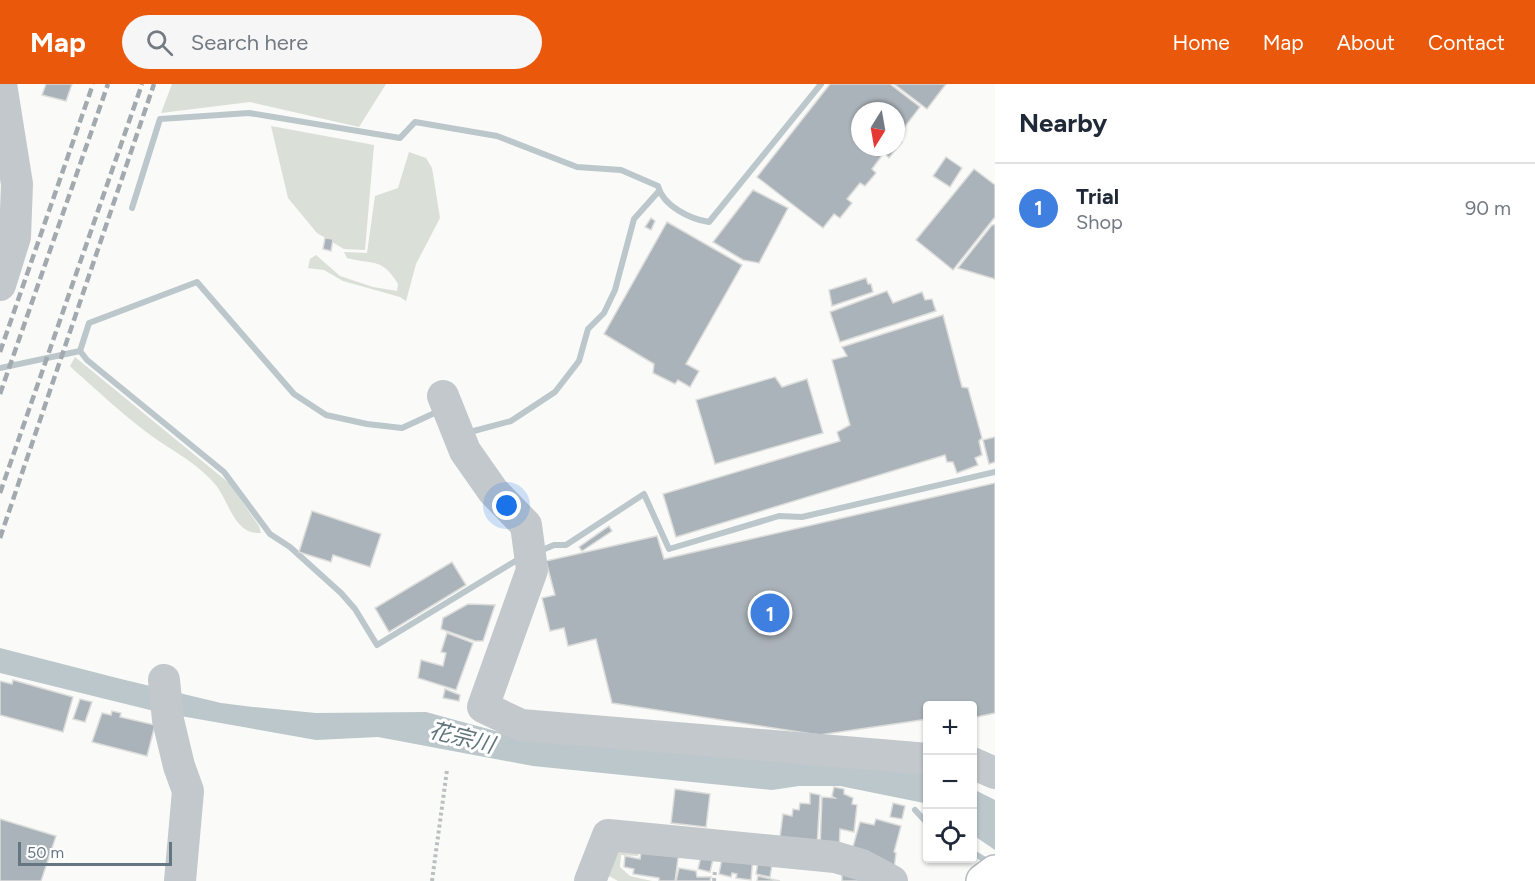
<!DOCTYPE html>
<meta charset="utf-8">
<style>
:root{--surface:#fff;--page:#f6f6f7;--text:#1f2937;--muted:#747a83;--line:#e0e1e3;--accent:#ea580c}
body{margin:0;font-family:Figtree,"Noto Sans JP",sans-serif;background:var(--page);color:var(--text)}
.controls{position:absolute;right:18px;bottom:18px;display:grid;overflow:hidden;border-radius:6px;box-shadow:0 2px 4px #0004}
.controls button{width:54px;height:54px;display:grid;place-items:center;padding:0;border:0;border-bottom:2px solid var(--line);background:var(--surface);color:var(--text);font:30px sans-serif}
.compass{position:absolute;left:851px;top:18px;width:54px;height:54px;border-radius:50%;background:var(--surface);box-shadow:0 2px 4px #0004;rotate:191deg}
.scale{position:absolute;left:18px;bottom:15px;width:154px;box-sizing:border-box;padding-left:6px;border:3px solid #657683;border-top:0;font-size:16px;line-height:21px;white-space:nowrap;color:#657683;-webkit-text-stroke:4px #fff;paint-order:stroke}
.you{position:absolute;left:507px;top:422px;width:21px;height:21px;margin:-15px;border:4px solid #fff;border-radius:50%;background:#1a73e8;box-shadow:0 0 0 9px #1a73e833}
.badge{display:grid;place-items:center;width:39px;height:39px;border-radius:50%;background:var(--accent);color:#fff;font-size:20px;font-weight:700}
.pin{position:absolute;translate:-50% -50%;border:3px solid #fff;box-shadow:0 2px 6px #0006}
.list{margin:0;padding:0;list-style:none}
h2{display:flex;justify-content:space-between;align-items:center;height:78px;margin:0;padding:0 24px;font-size:26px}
h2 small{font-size:20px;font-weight:400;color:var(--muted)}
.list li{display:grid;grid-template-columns:39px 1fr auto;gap:18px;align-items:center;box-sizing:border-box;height:90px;padding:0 24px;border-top:2px solid var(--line)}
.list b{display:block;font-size:22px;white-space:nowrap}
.list p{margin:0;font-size:20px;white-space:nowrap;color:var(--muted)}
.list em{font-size:20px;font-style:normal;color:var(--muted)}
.icon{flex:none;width:33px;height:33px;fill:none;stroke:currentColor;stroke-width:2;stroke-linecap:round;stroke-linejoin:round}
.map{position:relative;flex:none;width:995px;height:797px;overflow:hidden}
header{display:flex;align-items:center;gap:36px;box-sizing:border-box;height:84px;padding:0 30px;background:var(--accent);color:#fff}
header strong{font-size:28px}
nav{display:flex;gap:33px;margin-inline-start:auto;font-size:21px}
.search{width:420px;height:54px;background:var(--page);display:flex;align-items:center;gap:15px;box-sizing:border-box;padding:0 21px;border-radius:33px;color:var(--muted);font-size:22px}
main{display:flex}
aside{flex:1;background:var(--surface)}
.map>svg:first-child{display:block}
.green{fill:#dadfd7}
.water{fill:#bbc7cb}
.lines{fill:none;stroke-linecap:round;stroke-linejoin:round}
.stream{stroke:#bbc7cb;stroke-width:6}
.building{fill:#aab3b9;stroke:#dcdcda;stroke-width:1.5;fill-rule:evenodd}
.major-casing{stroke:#b5babe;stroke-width:36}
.path{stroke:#bbbfc2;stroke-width:4;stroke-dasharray:3 3;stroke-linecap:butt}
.minor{stroke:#c3c8cc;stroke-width:32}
.major{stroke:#fff;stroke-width:33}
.rail{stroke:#a2aab0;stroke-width:4.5;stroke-dasharray:9 4.5;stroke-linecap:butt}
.labels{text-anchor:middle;stroke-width:6;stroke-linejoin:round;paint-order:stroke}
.water-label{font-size:22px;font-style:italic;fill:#60757c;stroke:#fff}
</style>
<header>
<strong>Map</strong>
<div class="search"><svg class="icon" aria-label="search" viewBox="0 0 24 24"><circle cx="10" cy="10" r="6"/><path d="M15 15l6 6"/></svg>Search here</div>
<nav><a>Home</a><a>Map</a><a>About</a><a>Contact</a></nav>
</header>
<main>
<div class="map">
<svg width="995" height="797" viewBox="0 0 995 797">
<rect width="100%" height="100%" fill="#fafaf8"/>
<g class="green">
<path d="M 172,0 L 386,0 L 359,43 L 250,18 L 161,29 Z"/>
<path d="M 271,42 L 374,61 L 365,166 L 344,165 L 317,149 L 288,114 Z"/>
<path d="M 409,68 L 426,74 L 432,84 L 440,134 L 416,180 L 406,217 L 400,213 L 343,197 L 324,186 L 308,184 L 310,175 L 316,171 L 340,192 L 373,203 L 397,207 L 398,200 C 382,173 373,181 347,174 L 344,168 L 367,169 L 375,112 L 398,104 Z"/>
<path d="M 75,273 L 229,399 L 259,442 L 261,449 C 233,451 229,415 214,399 C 194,376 168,365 145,347 C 120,328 98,307 75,287 L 70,282 Z"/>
<path d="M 611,756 L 640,760 L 638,772 L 621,771 L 620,783 L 630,792 L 652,797 L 618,797 L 600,787 Z"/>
</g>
<g class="water">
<path d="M 0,564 L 121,595 L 221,619 L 253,623 L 316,629 L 426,628 L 525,655 L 927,684 L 927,711 L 924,719 L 840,702 L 799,702 L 772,706 L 533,682 L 378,653 L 316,656 L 158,628 L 0,589 Z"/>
<path d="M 973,705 L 995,716 L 995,766 L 973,751 Z"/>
</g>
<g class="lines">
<g class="stream">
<path d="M 132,124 L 160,35 L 249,29 L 400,54 L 415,38 L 497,52 L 577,83 L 621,86 L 658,102 C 663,122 690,135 709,138 L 821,0"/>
<path d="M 80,267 L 87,276 L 224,388 L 270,450 L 290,463 L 341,509 L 355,525 L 377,561 L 522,473"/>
<path d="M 80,267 L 89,239 L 197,198 L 294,310 L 326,331 L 367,340 L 402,344 L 439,327"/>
<path d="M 0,284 L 80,267"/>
<path d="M 470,348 L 511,337 L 555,308 L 579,277 L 588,245 L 604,229 L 615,206 L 634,135 L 659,107"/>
<path d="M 540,467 L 554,461 L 566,461 L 644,410 L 669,465 L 779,432 L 802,433 L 995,388"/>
<path d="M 915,726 L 928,740"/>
<path d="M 972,768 L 990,779"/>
</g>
</g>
<g class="building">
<path d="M 46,0 L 72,0 L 66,17 L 42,11 Z"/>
<path d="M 830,0 L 890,0 L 920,23 L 897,53 L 902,58 L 889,74 L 884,69 L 872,85 L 876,89 L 865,102 L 860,99 L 847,115 L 852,119 L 840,134 L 834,130 L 823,144 L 757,93 ZM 860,27 L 896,27 L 896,63 L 860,63 Z"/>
<path d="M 894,0 L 946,0 L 927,25 Z"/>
<path d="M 946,73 L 962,84 L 950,103 L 933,92 Z"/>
<path d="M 974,85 L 995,101 L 995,133 L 953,186 L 916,156 Z"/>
<path d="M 753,106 L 788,124 L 759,179 L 743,176 L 713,158 Z"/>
<path d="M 651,134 L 655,137 L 651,146 L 645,143 Z"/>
<path d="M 667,138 L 742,181 L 686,280 L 699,287 L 690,303 L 678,296 L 675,300 L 653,289 L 654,280 L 604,250 Z"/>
<path d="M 992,141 L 995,141 L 995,195 L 958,184 Z"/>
<path d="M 325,154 L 333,155 L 331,167 L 323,165 Z"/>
<path d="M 866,194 L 868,200 L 871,200 L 873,208 L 832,222 L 829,206 Z"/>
<path d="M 887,207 L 893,219 L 922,208 L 925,216 L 932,215 L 936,227 L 840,258 L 830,228 Z"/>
<path d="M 943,231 L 962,303 L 968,304 L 982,354 L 979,357 L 982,371 L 975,374 L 978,381 L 957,389 L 953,378 L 947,378 L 945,371 L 676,453 L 663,410 L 840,357 L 837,348 L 850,341 L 832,276 L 847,272 L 842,263 Z"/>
<path d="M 775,293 L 782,303 L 807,295 L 823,349 L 715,380 L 696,316 Z"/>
<path d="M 995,353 L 995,378 L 989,380 L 983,356 Z"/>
<path d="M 995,399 L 995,629 L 972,634 L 972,622 L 928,622 L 928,635 L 819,651 L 612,619 L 596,555 L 568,562 L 564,544 L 550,547 L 542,514 L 555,511 L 546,477 L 657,452 L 664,475 Z"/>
<path d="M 312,427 L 381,450 L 370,483 L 333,471 L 331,478 L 299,468 Z"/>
<path d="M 609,442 L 612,447 L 582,467 L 579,463 Z"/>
<path d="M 452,478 L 466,501 L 389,548 L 375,524 Z"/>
<path d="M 468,520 L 495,521 L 483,557 L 475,557 L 441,545 L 443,534 Z"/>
<path d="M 447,549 L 473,559 L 456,606 L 418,594 L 421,576 L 443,582 L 446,569 L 441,568 Z"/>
<path d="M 13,596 L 73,613 L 63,648 L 0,631 L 0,597 L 12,600 Z"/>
<path d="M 445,605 L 460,611 L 459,617 L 443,614 Z"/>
<path d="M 80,615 L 92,618 L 85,638 L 73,635 Z"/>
<path d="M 112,627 L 121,629 L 120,633 L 155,641 L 147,672 L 92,658 L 102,629 L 111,631 Z"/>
<path d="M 834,703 L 844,705 L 844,710 L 853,714 L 852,720 L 857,721 L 854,748 L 840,745 L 839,767 L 820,765 L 822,713 L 835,714 L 832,712 Z"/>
<path d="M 675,705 L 710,710 L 706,743 L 671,739 Z"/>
<path d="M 810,709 L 820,711 L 817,762 L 779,760 L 783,730 L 792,732 L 793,725 L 799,726 L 800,719 L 810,720 Z"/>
<path d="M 893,719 L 905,722 L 902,735 L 890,733 Z"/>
<path d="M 0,735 L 56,752 L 41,797 L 0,797 Z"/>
<path d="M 876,735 L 901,742 L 894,768 L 896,769 L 894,785 L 852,766 L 860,738 L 874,741 Z"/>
<path d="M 642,762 L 679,767 L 675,797 L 659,797 L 659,794 L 633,790 L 634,785 L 624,783 L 625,772 L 640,775 Z"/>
<path d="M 702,768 L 714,771 L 710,788 L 698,785 Z"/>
<path d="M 723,769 L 753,773 L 751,796 L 736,794 L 737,790 L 732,789 L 731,793 L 719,790 Z"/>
<path d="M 759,772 L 773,775 L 770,793 L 756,790 Z"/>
<path d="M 679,784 L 696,787 L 697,793 L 711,793 L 710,797 L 676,797 Z"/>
<path d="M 842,788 L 865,797 L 842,797 Z"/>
<path d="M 758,792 L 780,797 L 757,797 Z"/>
</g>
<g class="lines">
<defs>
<path id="major" d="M 983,797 L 995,788"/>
</defs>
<use href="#major" class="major-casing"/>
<g class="path">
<path d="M 432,797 L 447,686"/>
<path d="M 714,797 L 715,786"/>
</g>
<g class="minor">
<path d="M 0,201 L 15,153 L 17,100 L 1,0"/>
<path d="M 443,312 L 465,367 L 493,407 L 526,441 L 532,486 L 483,623 L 521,641 L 928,675"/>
<path d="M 164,596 L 168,636 L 179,682 L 188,707 L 180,797"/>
<path d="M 972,679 L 995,689"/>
<path d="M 590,797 L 608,751 L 835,773 L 862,781 L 892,797"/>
</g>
<use href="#major" class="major"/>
<g class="rail">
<path d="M 0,268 L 93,0"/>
<path d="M 0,310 L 108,0"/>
<path d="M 0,409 L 142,0"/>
<path d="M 0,454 L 154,0"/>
</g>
</g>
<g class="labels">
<g class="water-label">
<text transform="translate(462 653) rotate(14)" y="8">花宗川</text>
</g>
</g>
</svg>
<div class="controls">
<button>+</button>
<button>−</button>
<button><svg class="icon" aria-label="locate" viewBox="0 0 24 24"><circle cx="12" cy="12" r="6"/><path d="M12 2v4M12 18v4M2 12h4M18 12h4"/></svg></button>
</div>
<svg class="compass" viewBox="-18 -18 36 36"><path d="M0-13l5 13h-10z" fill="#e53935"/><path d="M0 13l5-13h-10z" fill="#747a83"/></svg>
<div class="scale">50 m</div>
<div class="you"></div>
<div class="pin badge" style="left:770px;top:529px;background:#3f7fe0">1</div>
</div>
<aside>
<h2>Nearby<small></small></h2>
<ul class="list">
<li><span class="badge" style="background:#3f7fe0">1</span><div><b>Trial</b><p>Shop</p></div><em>90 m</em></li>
</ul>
</aside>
</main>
